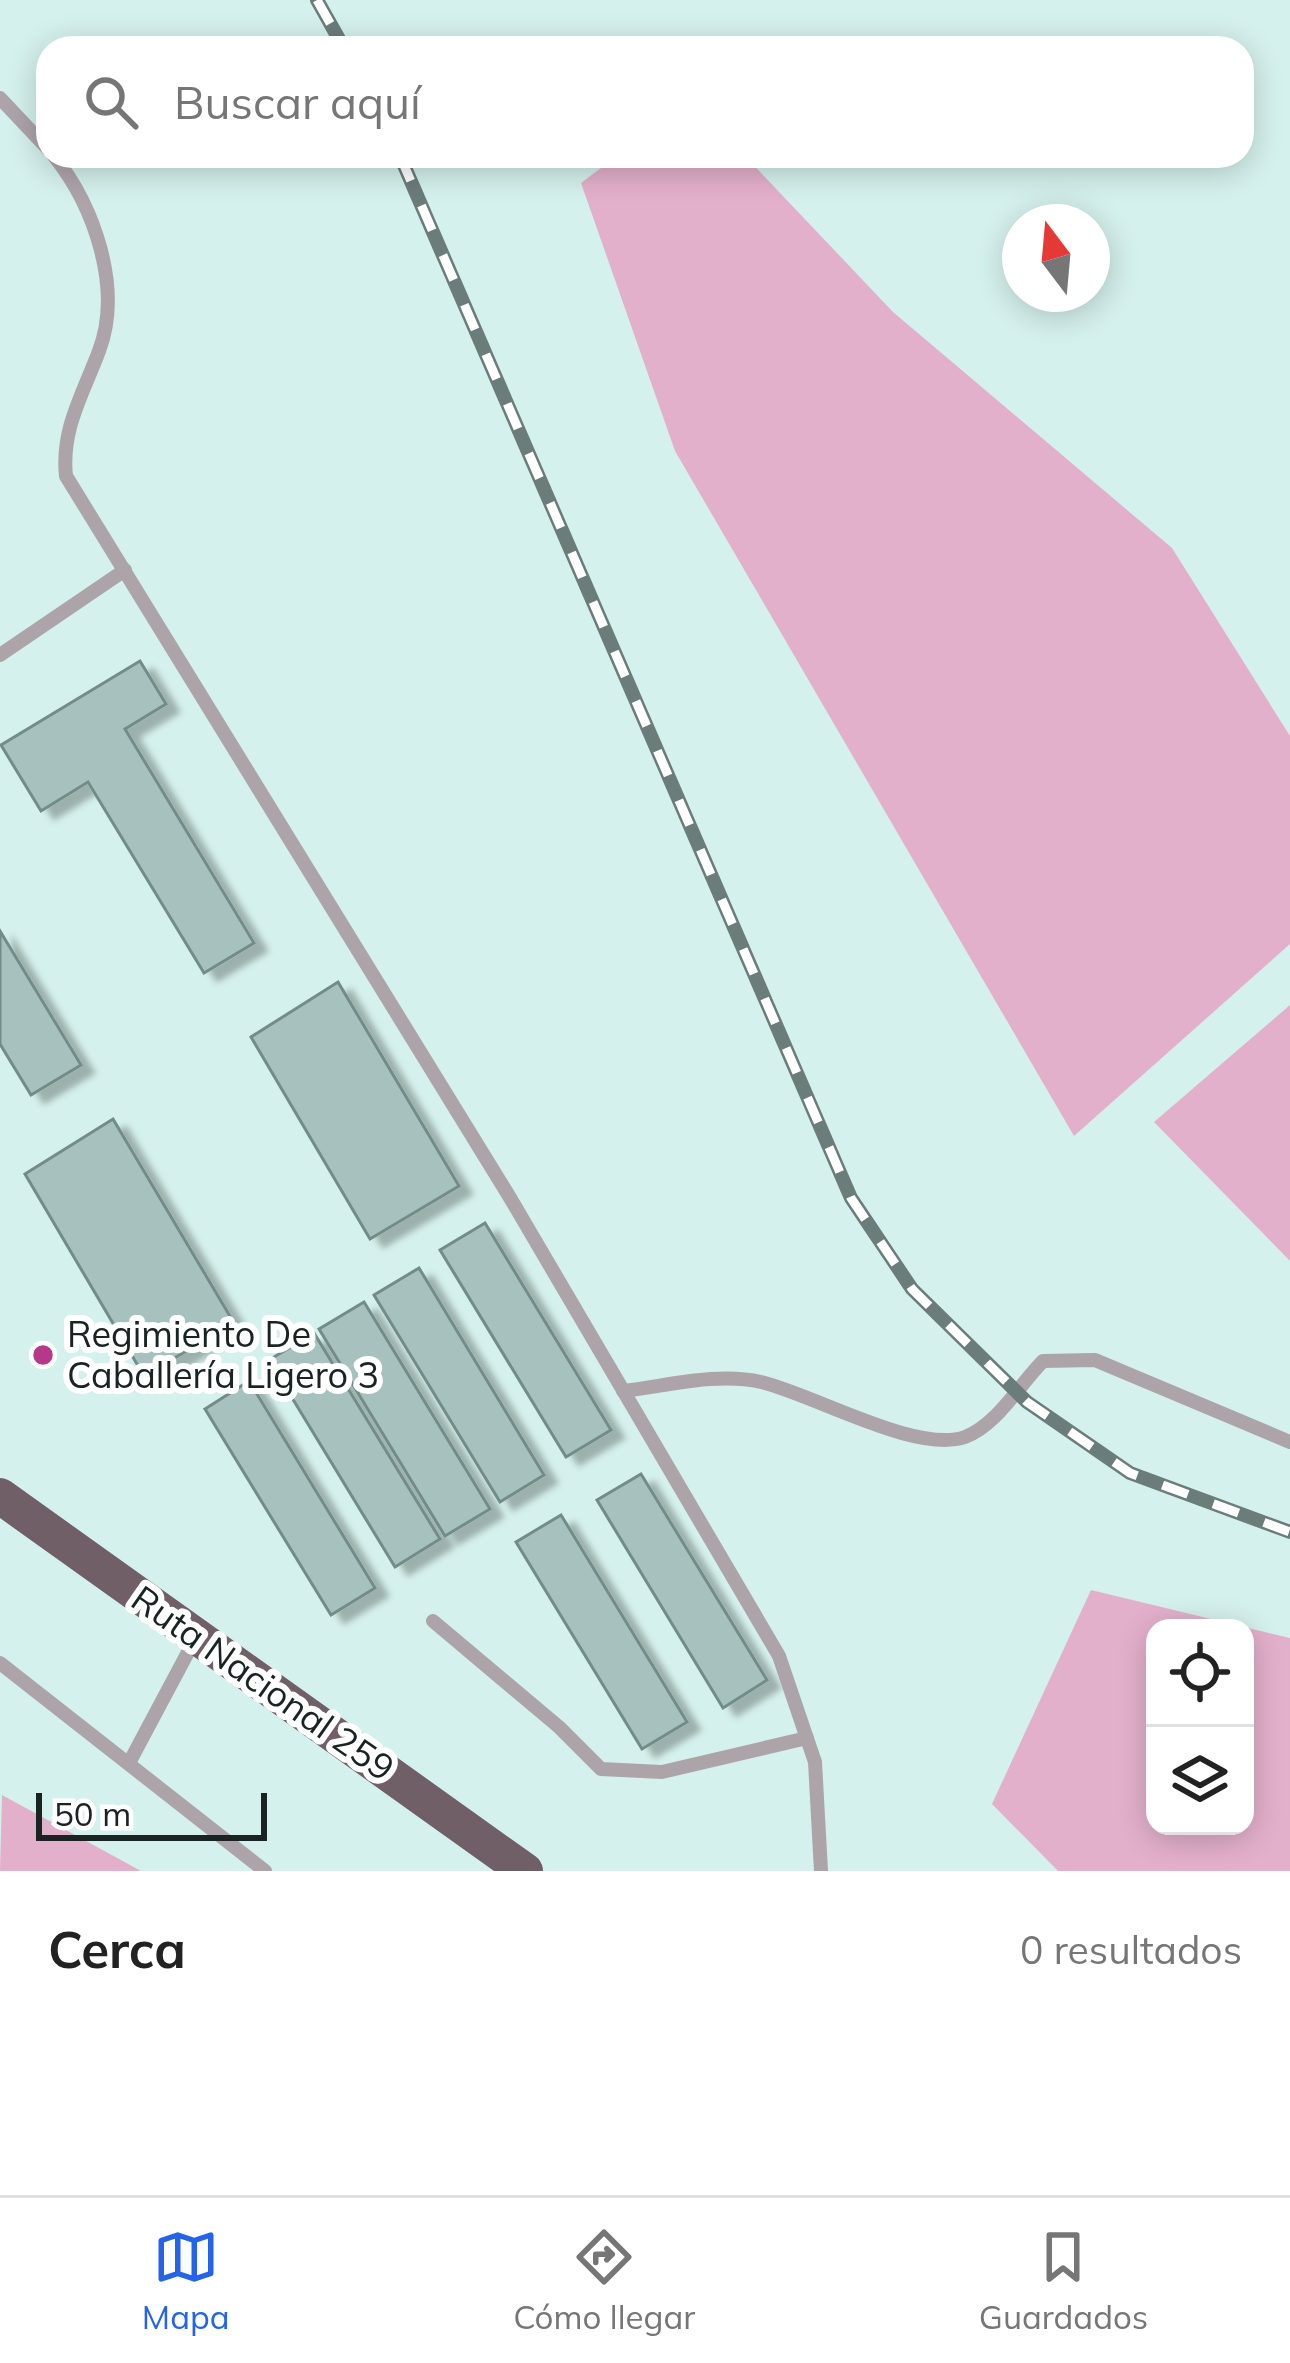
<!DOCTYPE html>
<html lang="es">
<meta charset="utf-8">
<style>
:root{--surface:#fff;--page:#f2f2f2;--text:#222;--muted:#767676;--line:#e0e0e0;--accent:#2563eb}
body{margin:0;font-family:Mulish,sans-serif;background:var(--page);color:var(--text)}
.controls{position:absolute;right:36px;bottom:36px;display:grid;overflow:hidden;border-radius:24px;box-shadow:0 6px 30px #0003}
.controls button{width:108px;height:108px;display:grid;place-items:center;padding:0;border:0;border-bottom:3px solid var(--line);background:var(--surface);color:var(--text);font:60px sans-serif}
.compass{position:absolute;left:1002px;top:204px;width:108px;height:108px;border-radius:50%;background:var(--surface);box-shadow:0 6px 30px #0003;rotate:344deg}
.scale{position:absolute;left:36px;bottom:30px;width:231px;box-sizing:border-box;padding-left:12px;border:6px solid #192322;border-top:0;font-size:33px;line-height:42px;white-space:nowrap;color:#192322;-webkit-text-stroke:9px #fff;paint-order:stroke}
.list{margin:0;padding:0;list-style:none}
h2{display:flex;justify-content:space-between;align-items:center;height:156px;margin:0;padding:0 48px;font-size:51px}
h2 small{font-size:39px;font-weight:400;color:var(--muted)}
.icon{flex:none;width:66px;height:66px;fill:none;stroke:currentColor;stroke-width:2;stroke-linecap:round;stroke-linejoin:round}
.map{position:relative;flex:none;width:1290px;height:1871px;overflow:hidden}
.search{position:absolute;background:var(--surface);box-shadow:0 6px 30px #0003;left:36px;right:36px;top:36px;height:132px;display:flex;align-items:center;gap:30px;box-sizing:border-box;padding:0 42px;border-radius:36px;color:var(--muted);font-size:45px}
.sheet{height:324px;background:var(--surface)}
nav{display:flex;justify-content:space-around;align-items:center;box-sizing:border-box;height:168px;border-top:3px solid var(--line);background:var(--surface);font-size:33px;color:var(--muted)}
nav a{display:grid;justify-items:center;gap:6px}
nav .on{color:var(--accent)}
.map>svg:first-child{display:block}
.green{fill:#e3b0cb;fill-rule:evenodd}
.building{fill:#a6c1be;stroke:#738c89;stroke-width:3;filter:url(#shadow)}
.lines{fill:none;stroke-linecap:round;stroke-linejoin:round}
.service{stroke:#ada4a9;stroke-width:14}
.trunk{stroke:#715f68;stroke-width:36}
.rail-casing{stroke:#6b7d7b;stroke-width:14}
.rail{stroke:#fff;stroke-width:9;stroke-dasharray:27;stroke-linecap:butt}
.poi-dot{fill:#b53988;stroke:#fff;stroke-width:4.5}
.labels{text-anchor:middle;stroke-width:12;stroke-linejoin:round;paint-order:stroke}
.poi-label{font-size:36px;fill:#192322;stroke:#fff;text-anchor:start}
.street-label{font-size:36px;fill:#192322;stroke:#fff}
</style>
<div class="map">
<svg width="1290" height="1871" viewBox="0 0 1290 1871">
<defs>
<filter id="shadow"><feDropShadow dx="13" dy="8" stdDeviation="3" flood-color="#0004"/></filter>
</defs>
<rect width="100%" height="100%" fill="#d5f1ed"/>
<g class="green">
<path d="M 617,156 L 745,156 L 893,312 L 1172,548 L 1290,736 L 1290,944 L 1074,1136 L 675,451 L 581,183 Z"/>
<path d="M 1290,1005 L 1290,1261 L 1154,1122 Z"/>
<path d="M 1091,1590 L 1290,1638 L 1290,1871 L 1058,1871 L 992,1804 ZM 1245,1628 L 1245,1826 L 1155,1826 L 1155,1628 Z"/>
<path d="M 2,1795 L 141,1871 L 0,1871 Z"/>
</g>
<g class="building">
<path d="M 140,661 L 166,704 L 125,729 L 254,943 L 204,973 L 88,782 L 41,811 L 1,745 Z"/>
<path d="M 0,931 L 81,1065 L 31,1095 L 0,1044 Z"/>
<path d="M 338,982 L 459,1186 L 370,1239 L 251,1037 Z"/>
<path d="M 113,1119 L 234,1323 L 144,1376 L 25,1174 Z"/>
<path d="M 485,1223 L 611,1430 L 566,1457 L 440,1250 Z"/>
<path d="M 419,1268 L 544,1475 L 500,1502 L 374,1295 Z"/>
<path d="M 364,1302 L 490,1509 L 445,1536 L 319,1329 Z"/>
<path d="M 314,1333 L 440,1539 L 395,1567 L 269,1360 Z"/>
<path d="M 249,1381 L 375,1588 L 331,1615 L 205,1409 Z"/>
<path d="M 641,1474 L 767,1680 L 723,1708 L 597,1500 Z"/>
<path d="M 561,1515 L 687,1722 L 642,1749 L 516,1542 Z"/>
</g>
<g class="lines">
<g class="service">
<path d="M 0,98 L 48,149"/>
<path d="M 54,156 C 94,206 123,288 99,351 C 83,394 61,429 66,476 L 509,1196 L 779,1656 L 815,1762 L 821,1871"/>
<path d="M 0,655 L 125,570"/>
<path d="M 623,1391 C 667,1386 717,1372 761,1382 C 813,1394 916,1454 965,1437 C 996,1426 1020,1384 1043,1361 L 1095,1360 L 1290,1442"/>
<path d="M 433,1621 L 559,1727 L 601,1769 L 662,1772 L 807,1738"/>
<path d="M 0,1663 L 265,1871"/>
<path d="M 129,1763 L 194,1641"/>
</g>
<path class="trunk" d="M 0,1496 L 525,1871"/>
<defs>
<g id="rail">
<path d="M 317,0 L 344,48"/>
<path d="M 400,156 L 851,1198 L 912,1289 L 1027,1402 L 1130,1473 L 1290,1532"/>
</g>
</defs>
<use href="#rail" class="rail-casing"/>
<use href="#rail" class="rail"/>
</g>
<circle class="poi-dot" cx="43" cy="1355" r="12"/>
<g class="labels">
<g class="poi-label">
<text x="67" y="1347">Regimiento De<tspan x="67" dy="41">Caballería Ligero 3</tspan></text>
</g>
<g class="street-label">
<text transform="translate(263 1683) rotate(35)" y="13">Ruta Nacional 259</text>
</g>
</g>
</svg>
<div class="controls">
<button><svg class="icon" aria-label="locate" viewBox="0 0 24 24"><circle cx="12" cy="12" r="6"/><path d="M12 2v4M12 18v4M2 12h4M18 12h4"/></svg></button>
<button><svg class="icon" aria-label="layers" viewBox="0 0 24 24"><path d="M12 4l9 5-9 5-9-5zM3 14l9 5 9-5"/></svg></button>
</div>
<svg class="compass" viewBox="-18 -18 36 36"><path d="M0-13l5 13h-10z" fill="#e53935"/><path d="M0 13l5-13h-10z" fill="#767676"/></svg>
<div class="scale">50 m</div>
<div class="search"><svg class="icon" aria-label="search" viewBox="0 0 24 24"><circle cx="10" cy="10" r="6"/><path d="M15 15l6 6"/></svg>Buscar aquí</div>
</div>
<section class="sheet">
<h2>Cerca<small>0 resultados</small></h2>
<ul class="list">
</ul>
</section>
<nav>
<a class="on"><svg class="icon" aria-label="map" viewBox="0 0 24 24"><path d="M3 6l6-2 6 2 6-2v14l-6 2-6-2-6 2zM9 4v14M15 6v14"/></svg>Mapa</a>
<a><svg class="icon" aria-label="directions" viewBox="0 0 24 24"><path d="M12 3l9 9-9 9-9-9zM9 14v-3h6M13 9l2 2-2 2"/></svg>Cómo llegar</a>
<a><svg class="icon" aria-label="saved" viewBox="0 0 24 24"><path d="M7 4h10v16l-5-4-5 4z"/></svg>Guardados</a>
</nav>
